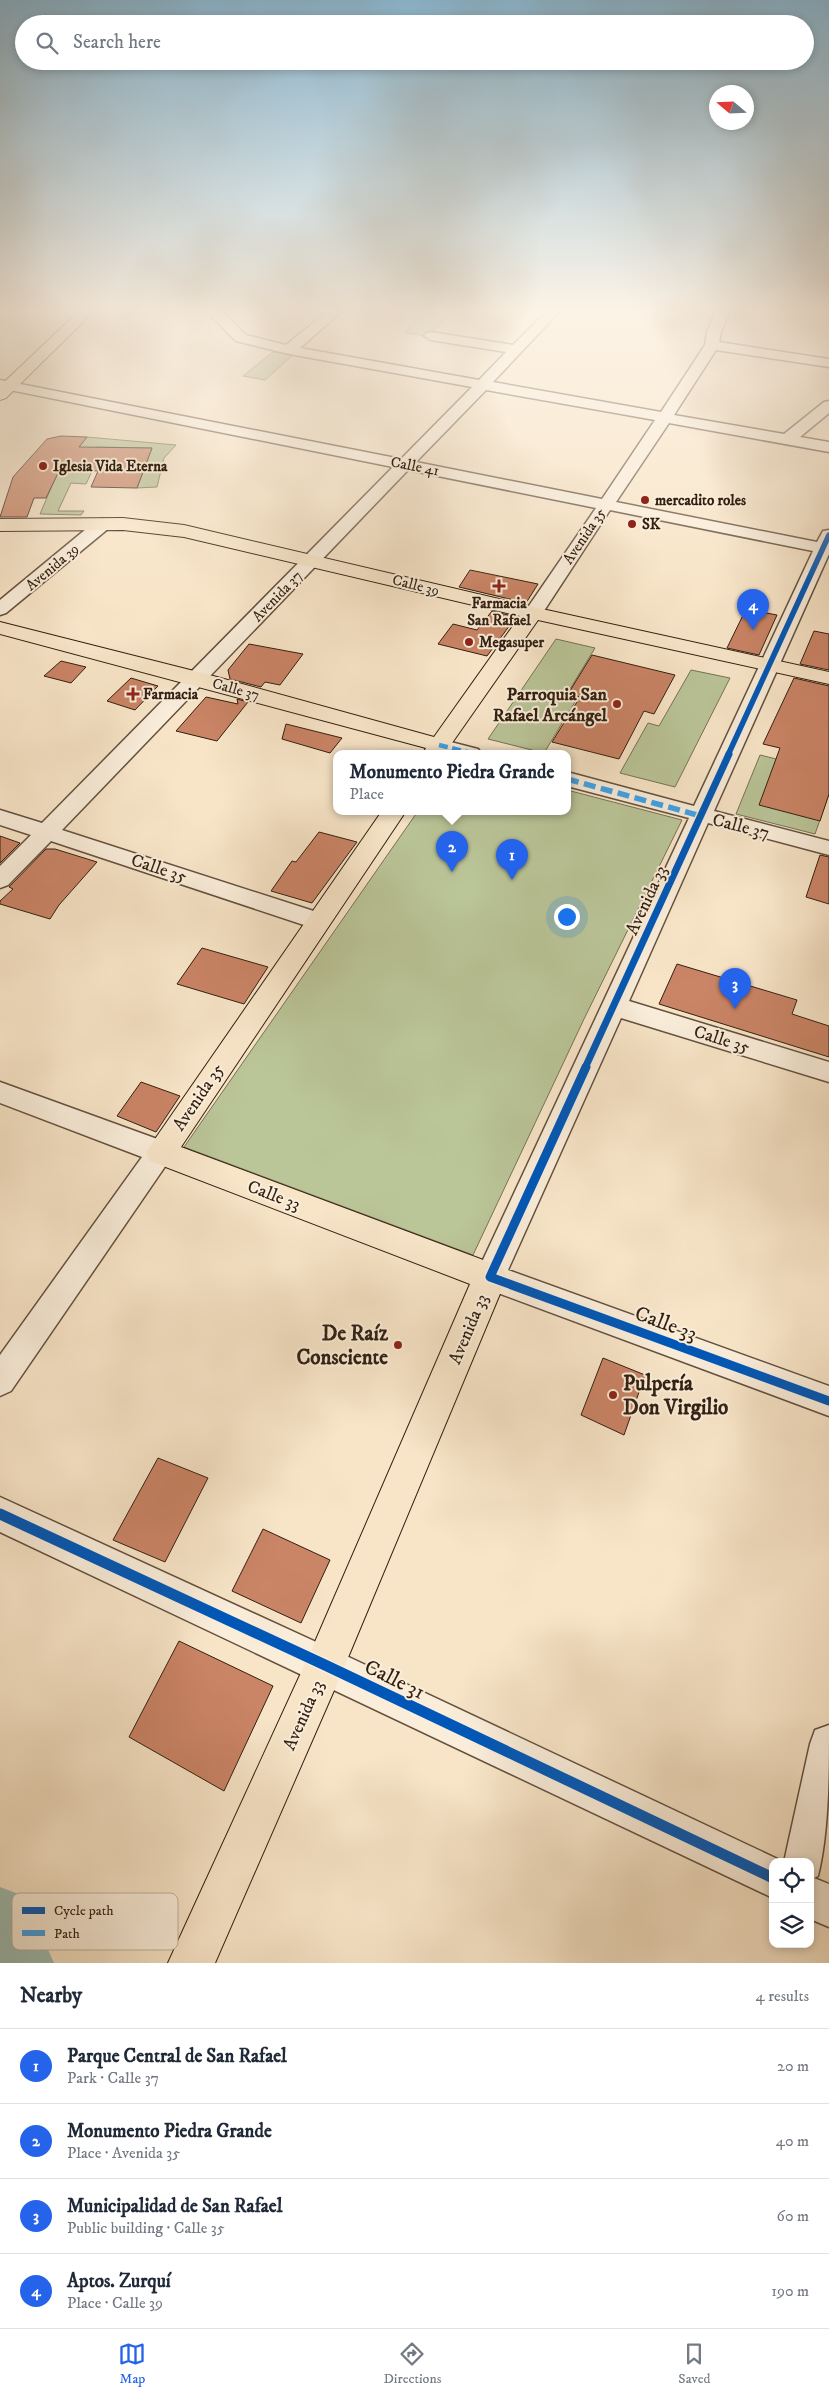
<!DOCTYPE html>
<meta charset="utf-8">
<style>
:root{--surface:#fff;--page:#f6f6f7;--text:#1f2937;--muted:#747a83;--line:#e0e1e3;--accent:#2563eb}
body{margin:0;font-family:"IM FELL DW Pica",serif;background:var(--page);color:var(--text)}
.controls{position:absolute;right:15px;bottom:15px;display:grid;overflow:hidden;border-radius:10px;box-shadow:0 2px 8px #0003}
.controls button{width:45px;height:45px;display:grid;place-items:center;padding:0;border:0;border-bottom:1px solid var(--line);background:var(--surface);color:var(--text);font:25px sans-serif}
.compass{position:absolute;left:709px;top:85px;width:45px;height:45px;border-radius:50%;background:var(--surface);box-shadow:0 2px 8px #0003;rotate:289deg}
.you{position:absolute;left:566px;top:916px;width:18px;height:18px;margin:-12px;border:4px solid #fff;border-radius:50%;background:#1a73e8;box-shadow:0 0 0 8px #1a73e833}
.badge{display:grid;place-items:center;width:32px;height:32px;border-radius:50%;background:var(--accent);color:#fff;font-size:16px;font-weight:700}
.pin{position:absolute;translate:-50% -41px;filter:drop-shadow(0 1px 2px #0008)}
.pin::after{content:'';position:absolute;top:26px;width:18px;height:15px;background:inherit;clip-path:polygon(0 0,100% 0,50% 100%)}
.popup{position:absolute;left:333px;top:750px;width:238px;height:65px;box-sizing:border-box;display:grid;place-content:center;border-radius:10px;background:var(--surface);filter:drop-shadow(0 1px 4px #0005);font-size:16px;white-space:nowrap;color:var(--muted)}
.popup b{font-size:19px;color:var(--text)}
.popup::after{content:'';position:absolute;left:50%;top:100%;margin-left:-10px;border:10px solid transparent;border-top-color:var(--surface)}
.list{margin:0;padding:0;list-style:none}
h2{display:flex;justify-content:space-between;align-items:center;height:65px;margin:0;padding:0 20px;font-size:21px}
h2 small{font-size:16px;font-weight:400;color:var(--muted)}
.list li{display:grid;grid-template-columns:32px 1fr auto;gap:15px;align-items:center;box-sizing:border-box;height:75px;padding:0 20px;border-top:1px solid var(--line)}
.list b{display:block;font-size:19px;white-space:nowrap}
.list p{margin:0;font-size:16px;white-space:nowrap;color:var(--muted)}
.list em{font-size:16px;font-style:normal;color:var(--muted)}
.icon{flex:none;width:28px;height:28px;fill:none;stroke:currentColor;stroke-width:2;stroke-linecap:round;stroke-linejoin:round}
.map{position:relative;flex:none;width:829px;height:1963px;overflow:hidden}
.search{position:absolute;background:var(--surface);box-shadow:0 2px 8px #0003;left:15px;right:15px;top:15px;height:55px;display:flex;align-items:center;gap:12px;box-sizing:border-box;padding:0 18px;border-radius:28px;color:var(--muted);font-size:19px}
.sheet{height:365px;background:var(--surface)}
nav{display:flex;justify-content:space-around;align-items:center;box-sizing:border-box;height:70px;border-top:1px solid var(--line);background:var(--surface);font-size:14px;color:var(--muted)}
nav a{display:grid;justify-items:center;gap:2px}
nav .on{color:var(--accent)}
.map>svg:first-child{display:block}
.green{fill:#bac598;stroke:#767254}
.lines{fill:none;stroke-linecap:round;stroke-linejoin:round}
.river{fill:#9dbfb4;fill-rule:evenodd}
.building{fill:#ca8466;stroke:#321f10}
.minor-casing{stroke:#64503e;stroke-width:3}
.major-casing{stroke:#321f10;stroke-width:2}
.minor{fill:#faeedb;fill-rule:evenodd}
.major{fill:#f8e5c8;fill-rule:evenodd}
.quiet-far1{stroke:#3ea2ea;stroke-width:4.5;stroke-dasharray:9 4.5;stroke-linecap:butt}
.quiet{stroke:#3ea2ea;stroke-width:5.5;stroke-dasharray:12 5.5;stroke-linecap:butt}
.cycleway-far3-casing{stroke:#faeedb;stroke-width:8}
.cycleway-far2-casing{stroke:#faeedb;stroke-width:10}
.cycleway-far1-casing{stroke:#faeedb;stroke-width:12}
.cycleway-casing{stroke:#faeedb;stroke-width:14}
.cycleway-far3{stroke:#0057b8;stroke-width:5.5}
.cycleway-far2{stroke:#0057b8;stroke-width:7}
.cycleway-far1{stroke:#0057b8;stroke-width:9}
.cycleway{stroke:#0057b8;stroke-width:11}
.poi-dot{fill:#8f2418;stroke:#faeedb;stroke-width:2}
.labels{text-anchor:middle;stroke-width:4;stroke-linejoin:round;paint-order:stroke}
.far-poi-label{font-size:15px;font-weight:bold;fill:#321f10;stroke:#faeedb;text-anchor:start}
.far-street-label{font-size:15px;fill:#321f10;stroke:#faeedb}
.poi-label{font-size:18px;font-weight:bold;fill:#321f10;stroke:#faeedb;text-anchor:end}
.street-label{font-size:18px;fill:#321f10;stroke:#faeedb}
.near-street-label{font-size:21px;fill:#321f10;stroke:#faeedb}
.near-poi-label{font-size:21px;font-weight:bold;fill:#321f10;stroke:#faeedb;text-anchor:end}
.key{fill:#faeedb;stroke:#beb09e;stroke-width:1}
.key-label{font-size:14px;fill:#321f10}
</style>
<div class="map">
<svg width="829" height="1963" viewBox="0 0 829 1963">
<rect width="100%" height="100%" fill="#f8e5c8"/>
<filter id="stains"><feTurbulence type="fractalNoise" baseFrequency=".004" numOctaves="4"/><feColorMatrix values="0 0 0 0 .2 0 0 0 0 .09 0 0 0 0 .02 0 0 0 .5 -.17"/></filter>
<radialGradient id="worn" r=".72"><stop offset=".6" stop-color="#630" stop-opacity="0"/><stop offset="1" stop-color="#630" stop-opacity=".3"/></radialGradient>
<g class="green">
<path d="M 421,312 L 451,315 L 427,336 L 405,333 Z"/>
<path d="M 273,352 L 293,355 L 265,380 L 243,376 Z"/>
<path d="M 87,437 L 176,445 L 164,458 L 157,487 L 137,488 L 152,448 L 97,447 L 92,471 L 86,484 L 71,483 L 58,511 L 84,511 L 81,515 L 40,514 L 57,474 Z"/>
<path d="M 556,639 L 595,648 L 567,694 L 578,697 L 544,753 L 488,739 Z"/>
<path d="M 691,670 L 730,678 L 675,787 L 620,773 L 648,723 L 659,726 Z"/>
<path d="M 760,755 L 829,772 L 829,794 L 815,834 L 736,814 Z"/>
<path d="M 567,790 L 682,820 L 584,1019 L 473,1255 L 184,1147 L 418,811 L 567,811 Z"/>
</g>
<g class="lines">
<path class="river" d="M 0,1887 L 24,1896 L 54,1963 L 0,1963 Z"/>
</g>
<g class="building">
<path d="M 61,436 L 87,437 L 79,447 L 152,448 L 137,488 L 91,487 L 98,471 L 60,469 L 46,498 L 34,498 L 27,517 L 0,517 L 13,477 L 47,439 Z"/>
<path d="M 470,570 L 538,584 L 526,603 L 459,587 Z"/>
<path d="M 746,609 L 777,615 L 759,655 L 727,648 Z"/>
<path d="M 492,611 L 516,617 L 487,656 L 438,644 L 453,624 L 477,630 Z"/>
<path d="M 814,631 L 829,634 L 829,670 L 800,664 Z"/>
<path d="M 249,644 L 303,654 L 280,685 L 265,682 L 261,687 L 230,679 L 228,670 Z"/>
<path d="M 592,655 L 675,675 L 654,714 L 644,711 L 619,759 L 552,742 L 580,697 L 568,694 Z"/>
<path d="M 61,661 L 86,667 L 71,683 L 44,676 Z"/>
<path d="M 131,678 L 158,686 L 135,710 L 107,701 Z"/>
<path d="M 794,678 L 829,686 L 829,794 L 820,821 L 759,805 L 780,748 L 763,744 Z"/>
<path d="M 206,697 L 238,704 L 237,699 L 248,702 L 217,741 L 176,731 Z"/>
<path d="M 286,724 L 342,738 L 330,753 L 282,739 Z"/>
<path d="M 319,832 L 357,842 L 312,903 L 271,891 L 292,861 L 296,862 Z"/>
<path d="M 0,836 L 20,843 L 0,863 Z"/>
<path d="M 46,849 L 55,849 L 97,862 L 59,905 L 50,919 L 0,904 L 0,901 L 13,889 L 9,887 Z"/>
<path d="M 820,855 L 829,857 L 829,904 L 806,897 Z"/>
<path d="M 202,948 L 268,967 L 244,1004 L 177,984 Z"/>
<path d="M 677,964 L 797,1000 L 792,1014 L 829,1026 L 829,1057 L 659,1004 Z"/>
<path d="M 141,1082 L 180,1096 L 156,1132 L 117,1116 Z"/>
<path d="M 603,1358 L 645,1375 L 624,1435 L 581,1415 Z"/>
<path d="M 158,1458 L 208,1478 L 165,1562 L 113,1540 Z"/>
<path d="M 263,1529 L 330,1560 L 301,1623 L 232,1591 Z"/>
<path d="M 179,1641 L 273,1686 L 224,1791 L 129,1737 Z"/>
</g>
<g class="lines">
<defs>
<g id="minor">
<path d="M 207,312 L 223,312 L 246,335 L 286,345 L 327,312 L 341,312 L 300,348 L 479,380 L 506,352 L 431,340 L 424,336 L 426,333 L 431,332 L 513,345 L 546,312 L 559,312 L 493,382 L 661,412 L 705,345 L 707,332 L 716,312 L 730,312 L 721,332 L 719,342 L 829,359 L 829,367 L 716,350 L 674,415 L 784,434 L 824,402 L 829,401 L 829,413 L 800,437 L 829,442 L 829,452 L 669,423 L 616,502 L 817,542 L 823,531 L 829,530 L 829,554 L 714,811 L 829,841 L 829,855 L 708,823 L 629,1001 L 829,1062 L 829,1082 L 621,1018 L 508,1270 L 829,1386 L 829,1416 L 479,1286 L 475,1277 L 689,818 L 567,786 L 567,772 L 694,806 L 813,551 L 610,510 L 540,617 L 526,617 L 524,613 L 596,508 L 408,470 L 62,830 L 326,915 L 330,921 L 326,927 L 318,929 L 310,927 L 51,841 L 8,885 L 0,888 L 0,866 L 31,835 L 0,825 L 0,810 L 42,823 L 393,467 L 0,388 L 0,380 L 401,459 L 472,387 L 289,354 L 236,341 ZM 486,390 L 655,420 L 602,499 L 416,462 Z"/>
<path d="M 103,519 L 109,520 L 111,524 L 109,528 L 6,613 L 0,615 L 0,600 L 97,520 Z"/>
<path d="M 439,739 L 478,749 L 481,753 L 447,753 L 432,749 L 429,745 L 432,741 Z"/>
<path d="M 0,1082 L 171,1144 L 175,1152 L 11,1391 L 0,1396 L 0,1355 L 142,1157 L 0,1103 Z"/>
<path d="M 0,1497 L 338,1652 L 784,1862 L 773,1862 L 773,1898 L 0,1532 Z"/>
<path d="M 829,1725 C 829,1773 829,1832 818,1876 L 814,1878 L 829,1884 L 829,1927 L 810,1919 L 810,1862 L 784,1862 L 810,1744 L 815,1730 Z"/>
</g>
<g id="major">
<path d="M 78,312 L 93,312 L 6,398 L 0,400 L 0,386 Z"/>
<path d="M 123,518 L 184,525 L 533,607 L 829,672 L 829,684 L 538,620 L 445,753 L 423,753 L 426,748 L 0,634 L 0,622 L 206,674 L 434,737 L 520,616 L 184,537 L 123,530 L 0,531 L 0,519 Z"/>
<path d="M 382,811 L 406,811 L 181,1147 L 502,1267 L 507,1277 L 339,1679 L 215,1963 L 168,1963 L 311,1651 L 470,1284 L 150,1161 L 146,1152 Z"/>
</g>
</defs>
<use href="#minor" class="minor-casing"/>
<use href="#major" class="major-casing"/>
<use href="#minor" class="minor"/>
<use href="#major" class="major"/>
<path class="quiet-far1" d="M 439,745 L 471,753"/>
<path class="quiet" d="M 567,779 L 701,816"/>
<defs>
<path id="cycleway-far3" d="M 728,755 L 829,535"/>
<path id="cycleway-far2" d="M 585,1068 L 729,754"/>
<path id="cycleway-far1" d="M 586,1067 L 490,1277 L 829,1401"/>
<path id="cycleway" d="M 0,1514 L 325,1665 L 773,1878"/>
</defs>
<use href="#cycleway-far3" class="cycleway-far3-casing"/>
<use href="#cycleway-far2" class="cycleway-far2-casing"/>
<use href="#cycleway-far1" class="cycleway-far1-casing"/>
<use href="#cycleway" class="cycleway-casing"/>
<use href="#cycleway-far3" class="cycleway-far3"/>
<use href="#cycleway-far2" class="cycleway-far2"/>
<use href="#cycleway-far1" class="cycleway-far1"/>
<use href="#cycleway" class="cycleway"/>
</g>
<linearGradient id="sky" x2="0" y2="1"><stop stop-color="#8ab8d3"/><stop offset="0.53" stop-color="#fcf3e6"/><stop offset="1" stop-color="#fcf3e6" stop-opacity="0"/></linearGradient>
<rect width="829" height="587" fill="url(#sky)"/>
<g class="poi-dot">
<circle cx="43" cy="466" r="5"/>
<circle cx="645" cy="500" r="5"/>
<circle cx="632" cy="524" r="5"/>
<path d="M496.5 578.5h5v5h5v5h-5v5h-5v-5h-5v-5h5z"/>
<circle cx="469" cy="642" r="5"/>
<path d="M130.5 686.5h5v5h5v5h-5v5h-5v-5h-5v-5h5z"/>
<circle cx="617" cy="704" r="5"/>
<circle cx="398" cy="1345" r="5"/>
<circle cx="613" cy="1395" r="5"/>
</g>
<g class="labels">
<g class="far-poi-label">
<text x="53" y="471">Iglesia Vida Eterna</text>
<text x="655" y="505">mercadito roles</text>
<text x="642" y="529">SK</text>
<text x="499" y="608" text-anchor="middle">Farmacia<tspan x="499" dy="17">San Rafael</tspan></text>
<text x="479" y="647">Megasuper</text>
<text x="143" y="699">Farmacia</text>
</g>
<g class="far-street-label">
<text transform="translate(415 466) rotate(11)" y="5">Calle 41</text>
<text transform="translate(584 536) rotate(-56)" y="5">Avenida 35</text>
<text transform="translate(52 567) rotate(-40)" y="5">Avenida 39</text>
<text transform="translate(416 585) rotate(14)" y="5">Calle 39</text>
<text transform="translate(277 596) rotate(-46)" y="5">Avenida 37</text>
<text transform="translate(236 689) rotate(15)" y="5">Calle 37</text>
</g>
<g class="poi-label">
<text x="607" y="700">Parroquia San<tspan x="607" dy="21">Rafael Arcángel</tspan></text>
</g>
<g class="street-label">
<text transform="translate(741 826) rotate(14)" y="6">Calle 37</text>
<text transform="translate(159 868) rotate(18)" y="6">Calle 35</text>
<text transform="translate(646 900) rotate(-65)" y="6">Avenida 33</text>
<text transform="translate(722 1039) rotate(17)" y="6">Calle 35</text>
<text transform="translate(198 1097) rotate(-56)" y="6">Avenida 35</text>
<text transform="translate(274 1195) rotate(21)" y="6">Calle 33</text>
<text transform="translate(468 1329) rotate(-67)" y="6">Avenida 33</text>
<text transform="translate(303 1715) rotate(-66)" y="6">Avenida 33</text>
</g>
<g class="near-street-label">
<text transform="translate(666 1323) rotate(20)" y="7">Calle 33</text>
<text transform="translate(395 1679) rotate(26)" y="7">Calle 31</text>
</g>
<g class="near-poi-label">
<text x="388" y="1340">De Raíz<tspan x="388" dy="24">Consciente</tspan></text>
<text x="623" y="1390" text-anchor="start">Pulpería<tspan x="623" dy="24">Don Virgilio</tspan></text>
</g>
</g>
<rect x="12" y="1893" width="166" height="57" rx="8" class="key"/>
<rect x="22" y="1907" width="23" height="7" fill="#0057b8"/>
<rect x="22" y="1930" width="23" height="6" fill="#3ea2ea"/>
<g class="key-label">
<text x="54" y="1915">Cycle path</text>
<text x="54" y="1938">Path</text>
</g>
<rect width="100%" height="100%" filter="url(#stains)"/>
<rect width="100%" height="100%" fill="url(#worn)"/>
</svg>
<div class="controls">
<button><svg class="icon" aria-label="locate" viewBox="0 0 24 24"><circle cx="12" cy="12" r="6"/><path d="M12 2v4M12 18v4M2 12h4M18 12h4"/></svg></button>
<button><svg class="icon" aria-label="layers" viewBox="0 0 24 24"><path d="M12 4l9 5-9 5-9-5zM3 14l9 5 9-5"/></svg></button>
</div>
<svg class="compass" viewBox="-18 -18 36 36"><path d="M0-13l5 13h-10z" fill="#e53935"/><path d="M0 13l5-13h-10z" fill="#747a83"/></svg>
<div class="you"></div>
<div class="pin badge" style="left:512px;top:880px">1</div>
<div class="pin badge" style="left:452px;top:872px">2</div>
<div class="popup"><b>Monumento Piedra Grande</b>Place</div>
<div class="pin badge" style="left:735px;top:1009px">3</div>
<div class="pin badge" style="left:753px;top:630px">4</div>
<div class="search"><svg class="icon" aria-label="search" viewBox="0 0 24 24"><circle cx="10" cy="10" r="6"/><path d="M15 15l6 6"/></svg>Search here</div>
</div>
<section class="sheet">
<h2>Nearby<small>4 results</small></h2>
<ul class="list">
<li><span class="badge">1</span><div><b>Parque Central de San Rafael</b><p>Park · Calle 37</p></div><em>20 m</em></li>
<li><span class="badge">2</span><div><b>Monumento Piedra Grande</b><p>Place · Avenida 35</p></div><em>40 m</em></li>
<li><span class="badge">3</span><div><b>Municipalidad de San Rafael</b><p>Public building · Calle 35</p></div><em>60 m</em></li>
<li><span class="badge">4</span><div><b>Aptos. Zurquí</b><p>Place · Calle 39</p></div><em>190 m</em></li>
</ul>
</section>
<nav>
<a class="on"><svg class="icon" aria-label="map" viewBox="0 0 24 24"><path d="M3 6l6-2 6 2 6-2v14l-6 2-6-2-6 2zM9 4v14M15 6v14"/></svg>Map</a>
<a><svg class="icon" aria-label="directions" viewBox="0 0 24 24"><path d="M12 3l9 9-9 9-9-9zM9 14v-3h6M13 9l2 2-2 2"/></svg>Directions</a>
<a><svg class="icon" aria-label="saved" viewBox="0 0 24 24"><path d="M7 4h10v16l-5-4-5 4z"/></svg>Saved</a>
</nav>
